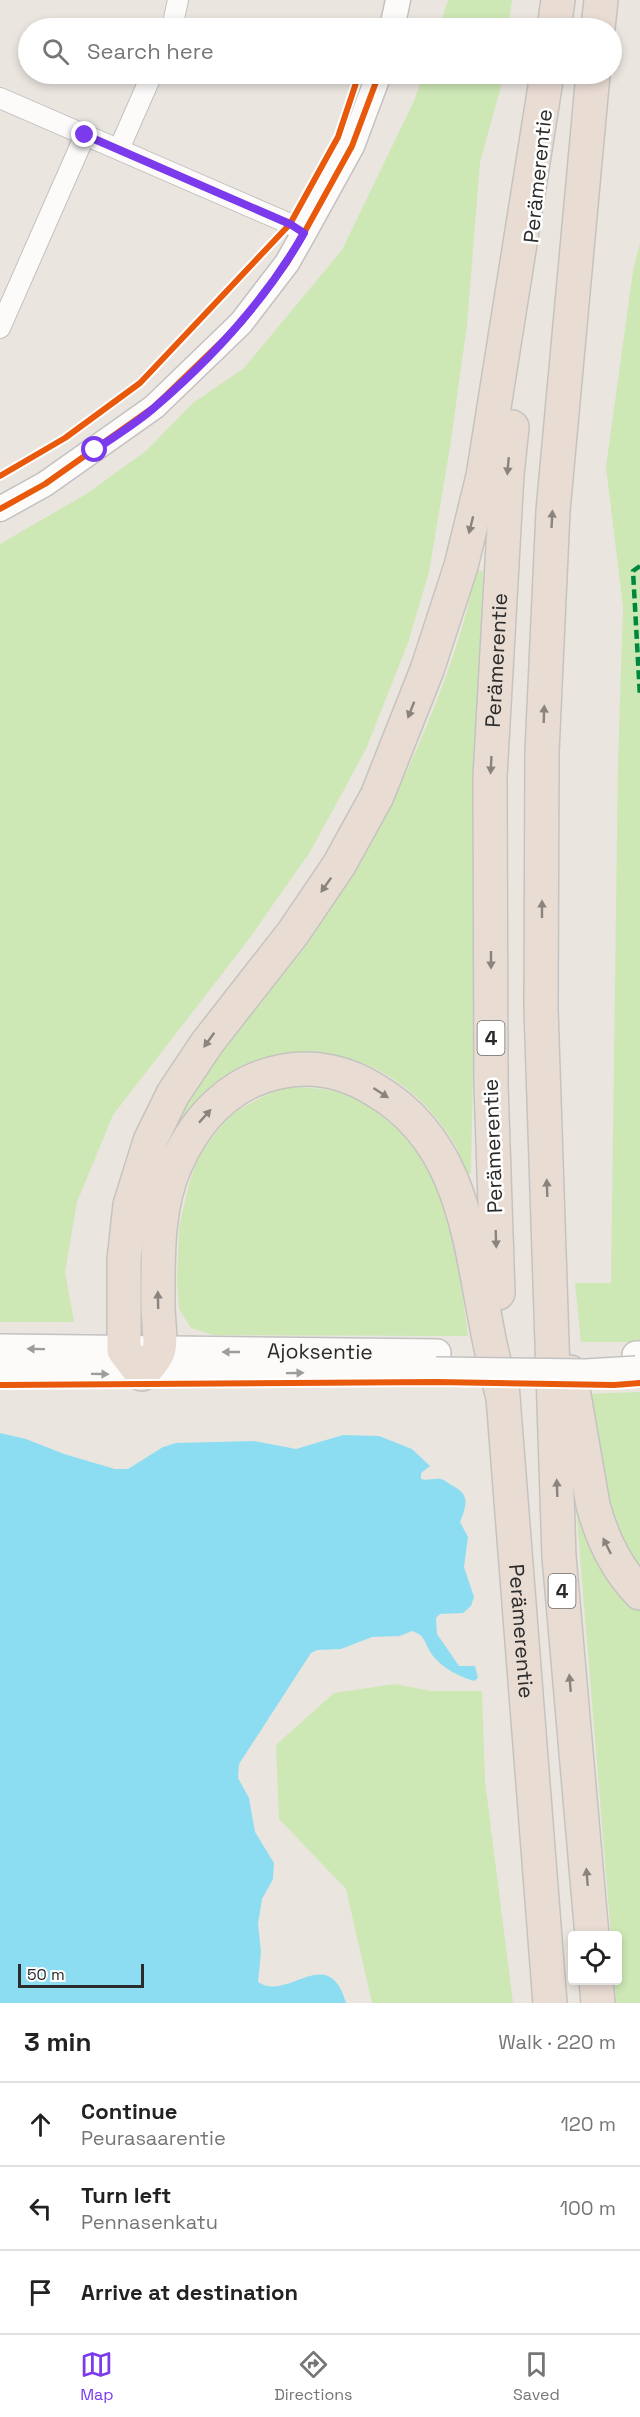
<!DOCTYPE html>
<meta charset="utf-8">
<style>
:root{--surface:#fff;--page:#f6f6f6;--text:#222;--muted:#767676;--line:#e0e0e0;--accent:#7c3aed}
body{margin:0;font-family:"Space Grotesk",sans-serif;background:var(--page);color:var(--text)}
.controls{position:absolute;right:18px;bottom:18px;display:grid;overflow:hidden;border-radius:6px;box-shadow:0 3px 9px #0003}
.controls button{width:54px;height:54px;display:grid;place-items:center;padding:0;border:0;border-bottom:2px solid var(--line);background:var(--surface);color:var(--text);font:30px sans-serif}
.scale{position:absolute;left:18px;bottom:15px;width:126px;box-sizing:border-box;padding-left:6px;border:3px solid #2b2b2b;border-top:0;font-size:16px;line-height:21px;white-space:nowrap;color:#2b2b2b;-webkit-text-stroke:4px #fff;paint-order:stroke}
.stop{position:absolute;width:18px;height:18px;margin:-14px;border:4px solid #7c3aed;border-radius:50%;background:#fff}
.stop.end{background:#7c3aed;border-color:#fff;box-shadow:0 2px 6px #0008}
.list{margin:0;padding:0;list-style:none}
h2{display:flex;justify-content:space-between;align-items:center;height:78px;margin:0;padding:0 24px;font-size:26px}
h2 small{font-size:20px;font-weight:400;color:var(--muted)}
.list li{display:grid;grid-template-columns:39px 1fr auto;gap:18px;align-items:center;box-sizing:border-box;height:84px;padding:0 24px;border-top:2px solid var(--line)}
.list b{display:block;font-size:22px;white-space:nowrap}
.list p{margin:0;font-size:20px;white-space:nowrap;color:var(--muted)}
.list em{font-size:20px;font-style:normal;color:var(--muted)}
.icon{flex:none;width:33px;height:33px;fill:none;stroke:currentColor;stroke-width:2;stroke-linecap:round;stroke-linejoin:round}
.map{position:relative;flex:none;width:640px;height:2003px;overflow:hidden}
.search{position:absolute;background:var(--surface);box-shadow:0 3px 9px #0003;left:18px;right:18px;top:18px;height:66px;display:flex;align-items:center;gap:15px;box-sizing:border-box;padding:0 21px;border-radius:33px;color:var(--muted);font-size:22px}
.sheet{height:330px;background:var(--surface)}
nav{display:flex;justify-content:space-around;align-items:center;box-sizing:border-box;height:84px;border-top:2px solid var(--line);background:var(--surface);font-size:16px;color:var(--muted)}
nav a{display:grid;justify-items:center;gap:3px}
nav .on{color:var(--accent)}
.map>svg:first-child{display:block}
.green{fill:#cde8b5}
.water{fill:#8dddf2}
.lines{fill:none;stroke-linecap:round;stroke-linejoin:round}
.minor-casing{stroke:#c3c1c1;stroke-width:22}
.tertiary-casing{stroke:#c3c1c1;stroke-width:27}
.secondary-casing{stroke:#c3c1c1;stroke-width:30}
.motorway-casing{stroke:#c5c3c1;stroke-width:36}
.minor{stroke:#fcfbfa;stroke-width:20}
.tertiary{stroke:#fcfbfa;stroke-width:24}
.secondary{stroke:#fcfbfa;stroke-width:27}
.motorway{stroke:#e9dcd3;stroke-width:33}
.secondary-bridge-casing{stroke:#c3c1c1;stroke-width:30;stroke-linecap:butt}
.secondary-bridge{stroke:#fcfbfa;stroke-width:27}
.quiet{stroke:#00873e;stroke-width:4.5;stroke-dasharray:9 4.5;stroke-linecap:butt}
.cycleway-casing{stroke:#fff;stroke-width:10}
.cycleway{stroke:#e8590c;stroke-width:6}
.oneway{fill:#8a847f}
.oneway2{fill:#9e9d9d}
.route{stroke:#7c3aed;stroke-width:8}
.labels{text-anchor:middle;stroke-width:5;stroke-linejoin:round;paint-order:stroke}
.shield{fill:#fff;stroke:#6b6b6b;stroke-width:1.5}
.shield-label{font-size:20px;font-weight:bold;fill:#2b2b2b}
.street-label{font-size:21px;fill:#2b2b2b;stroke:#fff}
</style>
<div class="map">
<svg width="640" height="2003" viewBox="0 0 640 2003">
<rect width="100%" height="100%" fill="#eae5df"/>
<g class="green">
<path d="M 448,0 L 512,0 L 508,28 L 439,28 Z"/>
<path d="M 424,74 L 502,74 L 500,90 L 480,162 L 467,325 L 450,447 L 429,572 L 408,643 L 366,749 L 310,852 L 249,939 L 113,1115 L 77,1202 L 65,1272 L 74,1322 L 0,1322 L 0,544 L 88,493 L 147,450 L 193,403 L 244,368 L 342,250 L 414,101 Z"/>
<path d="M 640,243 L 640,1342 L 581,1342 L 575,1283 L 611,1283 L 618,761 L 623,607 L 606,467 L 633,271 Z"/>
<path d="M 475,570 L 483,571 L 471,1173 L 467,1175 C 463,1164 459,1151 453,1141 C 427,1099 384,1063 334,1056 C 323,1054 309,1057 298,1058 C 265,1059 239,1065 213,1086 C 193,1103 179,1131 166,1153 C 171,1123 190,1097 207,1073 C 239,1028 274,987 306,943 C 361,868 403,787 437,700 C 453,658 468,616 475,570 Z"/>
<path d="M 302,1087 C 320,1089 340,1090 356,1097 C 447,1136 457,1251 468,1336 L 213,1335 L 191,1328 L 179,1309 L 177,1281 L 179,1227 L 189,1184 L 198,1157 L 216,1132 L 234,1112 L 278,1089 Z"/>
<path d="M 640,1392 L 640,1574 L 613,1530 L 586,1394 Z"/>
<path d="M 574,1483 L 628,1600 L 640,1610 L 640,2003 L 616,2003 L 615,1981 L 618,1980 L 618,1936 L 611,1935 Z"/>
<path d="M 395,1684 L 431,1691 L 482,1691 L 485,1781 L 513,2003 L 372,2003 L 346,1889 L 279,1819 L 276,1745 L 334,1693 Z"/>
</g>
<path class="water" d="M 0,1433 L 26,1439 L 64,1454 L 115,1469 L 128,1469 L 163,1447 L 176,1443 L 254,1441 L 296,1449 L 343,1435 L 379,1436 L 412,1449 L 430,1466 L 421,1473 L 421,1479 C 428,1481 433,1478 440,1479 C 444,1479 449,1484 453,1486 C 471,1495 466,1506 460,1522 L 468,1537 L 464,1567 L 474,1597 L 471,1606 L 463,1613 L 440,1614 L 436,1618 L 437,1634 L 459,1666 L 475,1666 L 478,1678 L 474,1681 C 458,1676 444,1669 433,1656 C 424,1644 427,1636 412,1631 L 400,1636 L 372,1637 L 341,1649 L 317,1650 L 311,1653 L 239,1764 L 238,1778 L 249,1798 L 255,1832 L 274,1863 L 273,1879 L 262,1899 L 258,1924 L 261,1952 L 258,1982 C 288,2003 328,1941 346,2003 L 0,2003 Z"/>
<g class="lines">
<defs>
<g id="minor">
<path d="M 172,28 L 178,0"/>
<path d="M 0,98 L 290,224 L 304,233"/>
<path d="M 119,149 L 152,74"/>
<path d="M 0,328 L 85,135"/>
</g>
<g id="tertiary">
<path d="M 392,28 L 398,0"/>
<path d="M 0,509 L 45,484 L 154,407 L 241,323 L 287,263 L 304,233 L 352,146 L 379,74"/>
</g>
<g id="secondary">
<path id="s1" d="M 0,1348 L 437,1353"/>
<path d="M 636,1355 L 640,1355"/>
<path d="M 0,1372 L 142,1374 L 416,1371"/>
</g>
<g id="motorway">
<path d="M 554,28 L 558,0"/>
<path d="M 598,28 L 601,0"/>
<path id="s2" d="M 498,1293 L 491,1084 L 490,777 L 507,474 L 512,427"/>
<path id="s3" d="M 501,1371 L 550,2003"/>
<path d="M 570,1372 L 593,1505 C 602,1539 616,1568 640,1593"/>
<path d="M 502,1394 C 496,1370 490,1347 486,1323 C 469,1235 461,1140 375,1090 C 348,1073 316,1065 284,1071 C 232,1080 197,1117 176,1164 C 156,1208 158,1260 158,1307 C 158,1318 162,1343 158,1352 C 155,1360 147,1368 142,1374 L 124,1350 L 124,1260 L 130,1205 L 150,1141 L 173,1094 L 207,1043 L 293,933 L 339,865 L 377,796 L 427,670 L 461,566 L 483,476 L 547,74"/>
<path d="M 592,1936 L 559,1556 L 541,1008 L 542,752 L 553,511 L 593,74"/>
<path d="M 596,1980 L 598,2003"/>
</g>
</defs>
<use href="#minor" class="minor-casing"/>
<use href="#tertiary" class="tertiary-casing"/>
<use href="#secondary" class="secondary-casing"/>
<use href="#motorway" class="motorway-casing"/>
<use href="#minor" class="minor"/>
<use href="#tertiary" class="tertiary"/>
<use href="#secondary" class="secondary"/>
<use href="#motorway" class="motorway"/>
<defs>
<path id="secondary-bridge" d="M 436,1371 L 586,1373 L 636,1370"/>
</defs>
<use href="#secondary-bridge" class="secondary-bridge-casing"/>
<use href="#secondary-bridge" class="secondary-bridge"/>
<path class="quiet" d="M 640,566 L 633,571 L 640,697"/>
<defs>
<g id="cycleway">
<path d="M 0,476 L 65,438 L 140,383 L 290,224 L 338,137 L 359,74"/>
<path d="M 0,509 L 45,484 L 154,407 L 241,323 L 287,263 L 304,233 L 352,146 L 379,74"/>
<path d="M 0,1385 L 436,1382 L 614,1385 L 640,1383"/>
</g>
</defs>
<use href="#cycleway" class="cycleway-casing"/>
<use href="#cycleway" class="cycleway"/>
</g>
<defs><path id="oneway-solid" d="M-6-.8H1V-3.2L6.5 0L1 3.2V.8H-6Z" transform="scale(1.5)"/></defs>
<g class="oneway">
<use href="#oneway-solid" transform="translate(508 466) rotate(95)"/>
<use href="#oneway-solid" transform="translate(552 519) rotate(-87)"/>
<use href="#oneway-solid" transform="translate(471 525) rotate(104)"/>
<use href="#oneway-solid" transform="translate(411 710) rotate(111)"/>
<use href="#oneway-solid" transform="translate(544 714) rotate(-88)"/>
<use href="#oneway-solid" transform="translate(491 765) rotate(93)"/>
<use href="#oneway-solid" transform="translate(326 885) rotate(125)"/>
<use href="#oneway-solid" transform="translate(542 909) rotate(-90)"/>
<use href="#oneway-solid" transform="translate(491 960) rotate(90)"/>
<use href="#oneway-solid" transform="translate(209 1040) rotate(126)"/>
<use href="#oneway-solid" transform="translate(381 1093) rotate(33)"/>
<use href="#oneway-solid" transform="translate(205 1116) rotate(-48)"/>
<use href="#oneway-solid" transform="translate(547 1188) rotate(-92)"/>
<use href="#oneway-solid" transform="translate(496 1239) rotate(88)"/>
<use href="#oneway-solid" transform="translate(158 1300) rotate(-91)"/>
<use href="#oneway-solid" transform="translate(557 1488) rotate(-92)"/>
<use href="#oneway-solid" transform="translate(607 1546) rotate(-116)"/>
<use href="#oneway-solid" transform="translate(570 1683) rotate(-95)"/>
<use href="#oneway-solid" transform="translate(587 1877) rotate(-95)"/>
</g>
<g class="oneway2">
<use href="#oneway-solid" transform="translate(36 1349) rotate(-179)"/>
<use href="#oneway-solid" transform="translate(231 1352) rotate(-180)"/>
<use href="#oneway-solid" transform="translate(295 1373) rotate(-1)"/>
<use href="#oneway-solid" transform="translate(100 1374) rotate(1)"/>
</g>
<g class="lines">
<path class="route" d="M 85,135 L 290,224 L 304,233 C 266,300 213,357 155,407 C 137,423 115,436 95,450"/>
</g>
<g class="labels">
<g class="shield">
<rect x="477.5" y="1021" width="27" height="34" rx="4.5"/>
<rect x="548.5" y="1574" width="27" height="34" rx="4.5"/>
</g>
<g class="shield-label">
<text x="491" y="1045">4</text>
<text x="562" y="1598">4</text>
</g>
<g class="street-label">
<text transform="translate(538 176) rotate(-84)" y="7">Perämerentie</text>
<text dy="7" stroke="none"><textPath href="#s2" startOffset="633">Perämerentie</textPath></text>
<text transform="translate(493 1146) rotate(-92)" y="7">Perämerentie</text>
<text dy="7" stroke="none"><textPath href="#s1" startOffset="320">Ajoksentie</textPath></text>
<text dy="7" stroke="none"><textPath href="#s3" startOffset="261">Perämerentie</textPath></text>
</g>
</g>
</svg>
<div class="controls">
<button><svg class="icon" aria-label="locate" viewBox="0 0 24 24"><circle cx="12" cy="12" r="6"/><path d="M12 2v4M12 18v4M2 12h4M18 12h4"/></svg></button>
</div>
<div class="scale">50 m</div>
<div class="stop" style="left:95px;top:450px"></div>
<div class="stop end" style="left:85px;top:135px"></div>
<div class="search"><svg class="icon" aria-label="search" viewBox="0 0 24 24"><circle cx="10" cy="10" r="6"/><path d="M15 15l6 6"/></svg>Search here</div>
</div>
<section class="sheet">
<h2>3 min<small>Walk · 220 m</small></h2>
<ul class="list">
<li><svg class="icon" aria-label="ahead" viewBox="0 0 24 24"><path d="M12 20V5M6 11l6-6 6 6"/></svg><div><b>Continue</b><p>Peurasaarentie</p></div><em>120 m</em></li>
<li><svg class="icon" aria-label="left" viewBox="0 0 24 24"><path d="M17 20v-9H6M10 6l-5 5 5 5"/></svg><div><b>Turn left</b><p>Pennasenkatu</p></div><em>100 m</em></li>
<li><svg class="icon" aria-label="arrive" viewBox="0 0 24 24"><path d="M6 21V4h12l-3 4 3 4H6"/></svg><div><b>Arrive at destination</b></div></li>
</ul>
</section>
<nav>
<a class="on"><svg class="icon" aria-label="map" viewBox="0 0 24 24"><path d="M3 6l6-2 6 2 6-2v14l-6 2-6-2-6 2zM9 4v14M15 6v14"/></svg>Map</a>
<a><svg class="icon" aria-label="directions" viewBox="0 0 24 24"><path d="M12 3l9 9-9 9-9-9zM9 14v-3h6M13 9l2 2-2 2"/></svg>Directions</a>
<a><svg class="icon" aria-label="saved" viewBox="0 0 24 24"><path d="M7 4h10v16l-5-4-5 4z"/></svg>Saved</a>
</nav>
